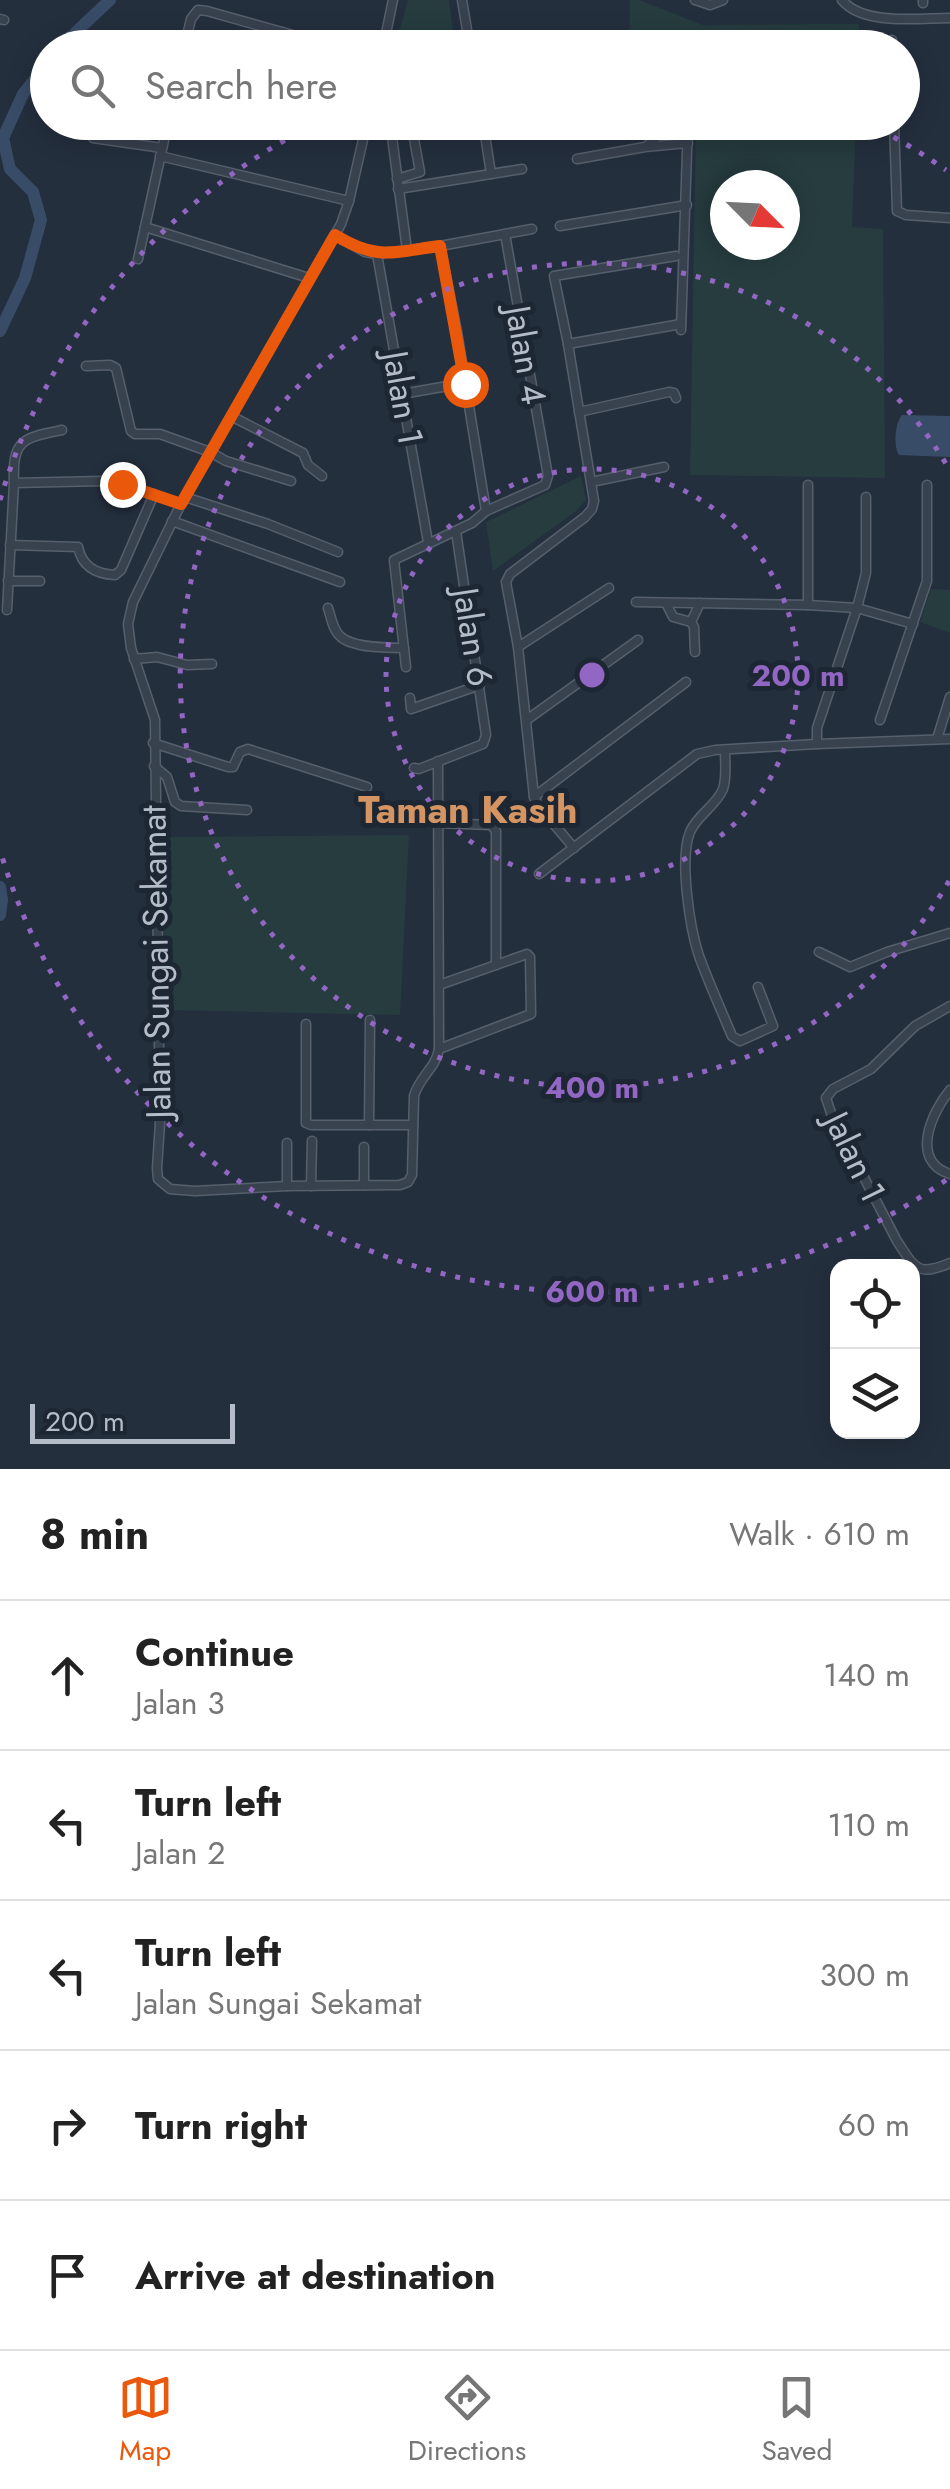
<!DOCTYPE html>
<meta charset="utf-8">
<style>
:root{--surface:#fff;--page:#f2f2f2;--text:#222;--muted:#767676;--line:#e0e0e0;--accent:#ea580c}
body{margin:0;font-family:Jost,sans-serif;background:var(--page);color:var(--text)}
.controls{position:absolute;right:30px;bottom:30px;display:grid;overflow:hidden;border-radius:20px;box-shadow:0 5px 25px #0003}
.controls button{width:90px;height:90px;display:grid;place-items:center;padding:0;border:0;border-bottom:2px solid var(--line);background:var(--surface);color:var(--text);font:50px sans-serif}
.compass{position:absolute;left:710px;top:170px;width:90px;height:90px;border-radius:50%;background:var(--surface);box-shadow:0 5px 25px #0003;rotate:114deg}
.scale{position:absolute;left:30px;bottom:25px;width:205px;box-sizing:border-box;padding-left:10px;border:5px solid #b4bcc9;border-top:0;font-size:28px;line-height:35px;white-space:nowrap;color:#b4bcc9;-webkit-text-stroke:8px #1d2633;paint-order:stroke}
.stop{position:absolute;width:30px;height:30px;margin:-22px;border:8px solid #ea580c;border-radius:50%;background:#fff}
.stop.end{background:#ea580c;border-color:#fff;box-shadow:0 2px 10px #0008}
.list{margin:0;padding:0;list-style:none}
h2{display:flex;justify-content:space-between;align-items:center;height:130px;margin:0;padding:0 40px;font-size:42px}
h2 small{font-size:32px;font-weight:400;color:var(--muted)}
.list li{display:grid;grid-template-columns:65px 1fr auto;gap:30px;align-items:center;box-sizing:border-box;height:150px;padding:0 40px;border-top:2px solid var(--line)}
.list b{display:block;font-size:38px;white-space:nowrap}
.list p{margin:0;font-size:32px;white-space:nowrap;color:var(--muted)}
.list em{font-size:32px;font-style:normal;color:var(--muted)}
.icon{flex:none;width:55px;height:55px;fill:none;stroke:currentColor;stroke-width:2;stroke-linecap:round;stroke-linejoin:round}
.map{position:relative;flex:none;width:950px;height:1469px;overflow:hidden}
.search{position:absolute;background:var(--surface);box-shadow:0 5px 25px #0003;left:30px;right:30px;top:30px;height:110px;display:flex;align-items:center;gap:25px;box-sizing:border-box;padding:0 35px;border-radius:55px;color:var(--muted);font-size:38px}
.sheet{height:880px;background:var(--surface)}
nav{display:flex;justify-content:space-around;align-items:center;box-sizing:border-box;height:140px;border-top:2px solid var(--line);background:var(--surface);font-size:28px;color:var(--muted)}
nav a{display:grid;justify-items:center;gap:5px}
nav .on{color:var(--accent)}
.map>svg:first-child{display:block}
.green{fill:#263c3f;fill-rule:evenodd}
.water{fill:#394c67}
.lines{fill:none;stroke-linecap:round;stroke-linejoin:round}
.river{stroke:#394c67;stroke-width:12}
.street-casing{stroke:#565f6c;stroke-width:11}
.street{stroke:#38414e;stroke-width:8}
.route{stroke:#ea580c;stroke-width:12}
.ring{fill:none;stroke:#9266c3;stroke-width:5;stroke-dasharray:5 10}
.labels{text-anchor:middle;stroke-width:10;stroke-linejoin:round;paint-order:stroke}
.street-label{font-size:35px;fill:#b4bcc9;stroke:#1d2633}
.neighbourhood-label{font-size:38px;font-weight:bold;fill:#d59563;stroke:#1d2633}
.centre{fill:#9266c3;stroke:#1d2633;stroke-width:5}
.ring-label{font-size:30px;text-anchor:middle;font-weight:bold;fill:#9266c3;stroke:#1d2633;stroke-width:10;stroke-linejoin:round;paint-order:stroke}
</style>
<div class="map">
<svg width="950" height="1469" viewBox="0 0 950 1469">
<rect width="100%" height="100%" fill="#242f3e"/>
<g class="green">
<path d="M 408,0 L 449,0 L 455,47 L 395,47 Z"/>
<path d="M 630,0 L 639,0 L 703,25 L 859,24 L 858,47 L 629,47 Z"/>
<path d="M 696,123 L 856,123 L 852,227 L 883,229 L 885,478 L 690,475 ZM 725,185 L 785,185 L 785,245 L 725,245 Z"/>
<path d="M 581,476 L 586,500 L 575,512 L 493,571 L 486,522 Z"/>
<path d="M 931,589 L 950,590 L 950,633 L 920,622 Z"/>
<path d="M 409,835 L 400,1015 L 164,1010 L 163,837 Z"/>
</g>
<path class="water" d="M 902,415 L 950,416 L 950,457 L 899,455 C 893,446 895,423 902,415 Z"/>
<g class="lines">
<g class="river">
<path d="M 59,48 L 110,0"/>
<path d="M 0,331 L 25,278 L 41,220 L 33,192 L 10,169 L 3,138 L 23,94 L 48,63"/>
<path d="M 0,887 L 2,900 L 0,915"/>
</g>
<defs>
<g id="street">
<path d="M 462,0 L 470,48"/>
<path d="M 695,0 L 710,5 L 723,0"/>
<path d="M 842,0 C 863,26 919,18 950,18"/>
<path d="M 923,3 L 923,0"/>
<path d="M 0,19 L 4,20"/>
<path d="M 892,40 L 893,48"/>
<path d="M 184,48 L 191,19 L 198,10 L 207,11 L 339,48"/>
<path d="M 279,48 L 282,32"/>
<path d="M 383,48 L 393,0"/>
<path d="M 367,122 L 349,201 L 341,224 L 181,504 L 133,602 L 128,624 L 131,648 L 155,720 L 160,1123 L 157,1168 L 158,1179 L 170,1189 L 195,1191 L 287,1186 L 400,1185 L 408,1182 L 412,1175 L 414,1096 C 419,1077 436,1068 439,1049 L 438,761"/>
<path d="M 390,122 L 407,250"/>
<path d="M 483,122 L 491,174"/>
<path d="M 894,122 L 897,211 L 906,215 L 950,218"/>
<path d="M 266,123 L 266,122"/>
<path d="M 93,138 L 162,148"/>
<path d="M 648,145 L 675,122"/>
<path d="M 160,156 L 349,201"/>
<path d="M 577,159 L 645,147 L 688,143"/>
<path d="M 397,179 L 420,172 L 411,122"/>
<path d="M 398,189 L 522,169"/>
<path d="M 560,226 L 687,205"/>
<path d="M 145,227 L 309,278"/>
<path d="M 335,235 L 365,252 L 377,254 L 440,246 L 532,229"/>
<path d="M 440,246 L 457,332 L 486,511"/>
<path d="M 377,254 L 428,542"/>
<path d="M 138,259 L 168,122"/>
<path d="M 681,330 L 688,122"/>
<path d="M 568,344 L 681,324"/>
<path d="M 86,366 L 110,365 L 116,368 L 131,431 L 135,434 L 160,434 L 210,452 L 226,461 L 291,481"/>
<path d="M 402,394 L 465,383"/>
<path d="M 579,412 L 669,392 L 674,393 L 676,398"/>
<path d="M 231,416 L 303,453 L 308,465 L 322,476"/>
<path d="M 591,482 L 664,467"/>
<path d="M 14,483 C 12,439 23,438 62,430"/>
<path d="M 185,497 L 268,524 L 338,552"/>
<path d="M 172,521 L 340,582"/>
<path d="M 10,545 L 78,547 C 82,566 95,574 115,575 L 121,570 L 154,494"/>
<path d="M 8,581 L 40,581"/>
<path d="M 636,602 L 808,605 L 857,608 L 913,624"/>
<path d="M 666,603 L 673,617 L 691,622 L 700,603"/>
<path d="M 808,605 L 808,485"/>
<path d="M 328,608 C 331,617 333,631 341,637 C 354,648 387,648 404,648"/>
<path d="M 7,610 L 14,483 L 102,481 L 123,484 L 181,504"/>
<path d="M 691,622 L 694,627 L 695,652"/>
<path d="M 518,647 L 609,588"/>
<path d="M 134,659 L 157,657 L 187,665 L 212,664"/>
<path d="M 406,667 L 394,560 L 472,523 L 486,511 L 545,485 L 548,476 L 505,234"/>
<path d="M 410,698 L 411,709 L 480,685"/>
<path d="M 528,719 L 638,640"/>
<path d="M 880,720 L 927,581 L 927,485"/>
<path d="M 937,739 L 950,697"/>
<path d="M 153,743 L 228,767 L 233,767 L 240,752 L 248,749 L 367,787"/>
<path d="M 817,744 L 817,728 L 857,608 L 866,573 L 866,497"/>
<path d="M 725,750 C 725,762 727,777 723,789 C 716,806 697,815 690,832 C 679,859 690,929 699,956 C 709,983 721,1010 732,1036 L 740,1041 L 773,1026 L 758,987"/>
<path d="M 154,766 L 167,777 L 175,802 L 181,806 L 247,810"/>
<path d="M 414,768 L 419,769 L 483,744 L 486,735 L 456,531"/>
<path d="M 534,797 L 686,682"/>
<path d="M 438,823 L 491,825 L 496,831 L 496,965"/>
<path d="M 574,848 L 540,808 L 534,797 L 518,647 L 506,582 L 510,574 L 585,517 L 592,509 L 594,501 L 568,344 L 554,276 L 676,256"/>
<path d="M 539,874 L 697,754 L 715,750 L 817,744 L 950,739"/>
<path d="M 819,952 L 850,967 L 887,952 L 950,933"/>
<path d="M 439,985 L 527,954 L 530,957 L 531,1014 L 439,1049"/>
<path d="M 950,1006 L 915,1026 L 871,1069 L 833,1089 L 826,1098 L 832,1116 L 897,1241 C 915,1268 917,1277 950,1263"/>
<path d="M 306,1024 L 306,1123 L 311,1125 L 413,1125"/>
<path d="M 950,1090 C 932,1112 909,1161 950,1174"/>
<path d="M 369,1125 L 370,1020"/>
<path d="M 287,1143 L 287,1186"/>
<path d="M 364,1185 L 364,1147"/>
<path d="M 311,1186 L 312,1141"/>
</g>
</defs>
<use href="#street" class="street-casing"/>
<use href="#street" class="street"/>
</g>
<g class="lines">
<path class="route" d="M 122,484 L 181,504 L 335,235 C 377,261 393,252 440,246 L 465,384"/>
</g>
<g class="ring">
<circle cx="592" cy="675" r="206"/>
<path d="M949 881A412 412 0 1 1 949 469"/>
<path d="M946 1180A617 617 0 0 1 0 850M0 500A617 617 0 0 1 317 123M867 123A617 617 0 0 1 946 170"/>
</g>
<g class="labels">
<g class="street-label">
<text transform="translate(526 355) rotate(80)" y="12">Jalan 4</text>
<text transform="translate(403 398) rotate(80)" y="12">Jalan 1</text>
<text transform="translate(473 637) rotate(81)" y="12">Jalan 6</text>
<text transform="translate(156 962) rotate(-91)" y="12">Jalan Sungai Sekamat</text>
<text transform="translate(855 1157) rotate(64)" y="12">Jalan 1</text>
</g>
<g class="neighbourhood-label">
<text x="468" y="823">Taman Kasih</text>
</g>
</g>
<circle cx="592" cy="675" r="15" class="centre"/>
<g class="ring-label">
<text x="798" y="686">200 m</text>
<text x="592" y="1098">400 m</text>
<text x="592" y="1302">600 m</text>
</g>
</svg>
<div class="controls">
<button><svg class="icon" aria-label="locate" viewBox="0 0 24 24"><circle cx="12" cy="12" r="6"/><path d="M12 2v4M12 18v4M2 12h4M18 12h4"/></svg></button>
<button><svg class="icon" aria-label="layers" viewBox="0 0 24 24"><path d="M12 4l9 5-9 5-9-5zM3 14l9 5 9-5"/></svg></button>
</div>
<svg class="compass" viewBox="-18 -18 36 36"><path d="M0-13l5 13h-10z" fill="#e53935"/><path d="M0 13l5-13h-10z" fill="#767676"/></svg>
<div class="scale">200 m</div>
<div class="stop" style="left:465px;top:384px"></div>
<div class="stop end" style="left:122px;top:484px"></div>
<div class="search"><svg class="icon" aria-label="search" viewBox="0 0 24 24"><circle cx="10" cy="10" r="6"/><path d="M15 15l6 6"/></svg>Search here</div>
</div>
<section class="sheet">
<h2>8 min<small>Walk · 610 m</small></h2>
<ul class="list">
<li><svg class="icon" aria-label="ahead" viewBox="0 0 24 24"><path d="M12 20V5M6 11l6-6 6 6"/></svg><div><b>Continue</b><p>Jalan 3</p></div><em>140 m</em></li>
<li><svg class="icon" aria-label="left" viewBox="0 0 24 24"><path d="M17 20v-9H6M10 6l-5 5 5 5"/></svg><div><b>Turn left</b><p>Jalan 2</p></div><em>110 m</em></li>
<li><svg class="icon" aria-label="left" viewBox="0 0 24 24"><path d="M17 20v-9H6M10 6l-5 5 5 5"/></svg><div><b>Turn left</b><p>Jalan Sungai Sekamat</p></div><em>300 m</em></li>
<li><svg class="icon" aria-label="right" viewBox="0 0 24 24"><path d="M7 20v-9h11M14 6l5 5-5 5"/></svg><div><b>Turn right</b></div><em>60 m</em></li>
<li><svg class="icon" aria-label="arrive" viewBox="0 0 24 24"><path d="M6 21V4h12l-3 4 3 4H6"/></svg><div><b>Arrive at destination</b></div></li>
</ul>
</section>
<nav>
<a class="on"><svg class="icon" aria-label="map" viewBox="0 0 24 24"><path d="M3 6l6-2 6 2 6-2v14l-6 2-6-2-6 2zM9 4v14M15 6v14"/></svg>Map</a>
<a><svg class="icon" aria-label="directions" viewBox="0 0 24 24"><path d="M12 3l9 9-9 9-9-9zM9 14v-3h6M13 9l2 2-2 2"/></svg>Directions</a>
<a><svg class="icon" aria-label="saved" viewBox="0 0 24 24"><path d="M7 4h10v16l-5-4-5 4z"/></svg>Saved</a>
</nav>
